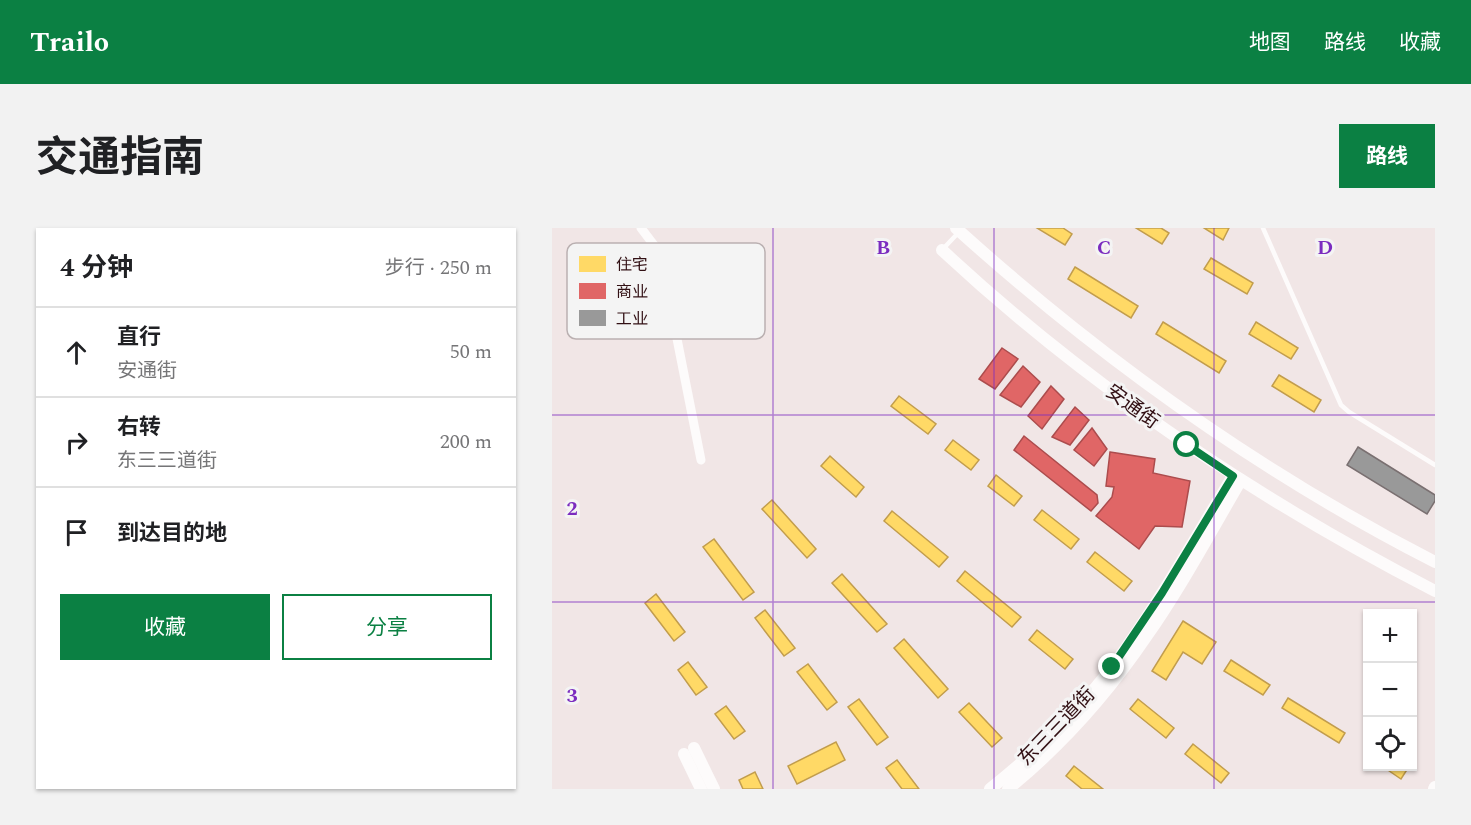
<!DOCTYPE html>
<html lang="zh">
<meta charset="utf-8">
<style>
:root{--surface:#fff;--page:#f2f2f2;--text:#202124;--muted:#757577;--line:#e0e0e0;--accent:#0b8043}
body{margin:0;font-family:Spectral,"Noto Sans SC",serif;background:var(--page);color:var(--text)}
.controls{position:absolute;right:18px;bottom:18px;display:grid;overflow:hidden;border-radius:0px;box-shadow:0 2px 4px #0004}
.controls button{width:54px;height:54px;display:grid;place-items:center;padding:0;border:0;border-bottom:2px solid var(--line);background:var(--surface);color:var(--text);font:30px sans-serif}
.stop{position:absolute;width:18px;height:18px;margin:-14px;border:4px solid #0b8043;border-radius:50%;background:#fff}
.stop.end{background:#0b8043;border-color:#fff;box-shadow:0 2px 6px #0008}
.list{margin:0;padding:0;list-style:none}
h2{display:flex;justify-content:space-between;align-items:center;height:78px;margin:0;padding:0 24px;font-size:26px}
h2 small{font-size:20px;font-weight:400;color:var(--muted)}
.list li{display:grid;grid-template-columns:39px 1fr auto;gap:18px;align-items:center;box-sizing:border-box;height:90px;padding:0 24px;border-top:2px solid var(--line)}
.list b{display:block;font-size:22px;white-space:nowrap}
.list p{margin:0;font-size:20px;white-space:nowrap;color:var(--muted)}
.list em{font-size:20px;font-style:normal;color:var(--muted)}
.actions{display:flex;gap:12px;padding:18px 24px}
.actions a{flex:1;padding:14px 0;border:2px solid var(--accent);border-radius:0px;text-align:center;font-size:21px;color:var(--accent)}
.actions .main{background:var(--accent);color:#fff}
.icon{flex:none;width:33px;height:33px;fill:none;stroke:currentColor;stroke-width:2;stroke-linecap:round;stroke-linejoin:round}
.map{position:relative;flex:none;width:883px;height:561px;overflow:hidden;border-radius:0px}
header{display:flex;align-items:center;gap:36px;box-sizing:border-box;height:84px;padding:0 30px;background:var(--accent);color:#fff}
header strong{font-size:28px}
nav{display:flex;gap:33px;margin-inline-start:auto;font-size:21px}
.intro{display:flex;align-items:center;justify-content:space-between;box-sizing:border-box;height:144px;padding:0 36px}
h1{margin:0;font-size:42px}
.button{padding:15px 27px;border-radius:0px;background:var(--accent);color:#fff;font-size:21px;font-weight:700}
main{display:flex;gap:36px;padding:0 36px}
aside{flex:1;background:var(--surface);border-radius:0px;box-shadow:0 2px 4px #0004}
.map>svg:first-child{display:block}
.homes{fill:#ffd966;stroke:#c29d4d;stroke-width:1.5}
.shops{fill:#e06666;stroke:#ac4c4d;stroke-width:1.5}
.industry{fill:#999;stroke:#7a7071;stroke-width:1.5}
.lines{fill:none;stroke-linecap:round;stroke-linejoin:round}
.lane{stroke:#fdfbfb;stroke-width:4.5}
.street{stroke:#fdfbfb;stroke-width:9}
.secondary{stroke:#fdfbfb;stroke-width:12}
.route{stroke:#0b8043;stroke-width:8}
.grid{fill:none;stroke:#7b2cbf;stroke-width:1.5;stroke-opacity:0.55}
.labels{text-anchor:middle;stroke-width:6;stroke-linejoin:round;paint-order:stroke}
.street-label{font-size:20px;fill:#321014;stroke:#f4f4f4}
.key{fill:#f4f4f4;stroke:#bab0b1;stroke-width:1.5}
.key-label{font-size:16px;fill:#321014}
.grid-label{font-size:20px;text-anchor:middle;font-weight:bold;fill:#7b2cbf;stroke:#f4f4f4;stroke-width:6;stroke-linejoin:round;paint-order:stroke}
</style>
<header>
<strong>Trailo</strong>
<nav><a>地图</a><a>路线</a><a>收藏</a></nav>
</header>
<div class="intro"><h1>交通指南</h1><a class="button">路线</a></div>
<main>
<aside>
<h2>4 分钟<small>步行 · 250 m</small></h2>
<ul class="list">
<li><svg class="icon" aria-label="ahead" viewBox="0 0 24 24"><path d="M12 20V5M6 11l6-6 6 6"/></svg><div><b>直行</b><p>安通街</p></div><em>50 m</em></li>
<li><svg class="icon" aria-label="right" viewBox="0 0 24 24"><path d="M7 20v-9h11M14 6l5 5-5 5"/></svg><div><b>右转</b><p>东三三道街</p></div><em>200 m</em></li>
<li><svg class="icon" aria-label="arrive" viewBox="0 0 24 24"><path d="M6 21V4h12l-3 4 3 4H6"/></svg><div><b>到达目的地</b></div></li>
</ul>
<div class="actions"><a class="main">收藏</a><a>分享</a></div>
</aside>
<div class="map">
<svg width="883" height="561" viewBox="0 0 883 561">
<rect width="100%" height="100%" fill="#f1e6e6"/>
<g class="homes">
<path d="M 485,0 L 511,0 L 520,6 L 513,17 Z"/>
<path d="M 584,0 L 609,0 L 617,5 L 610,16 Z"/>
<path d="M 652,0 L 677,0 L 671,12 Z"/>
<path d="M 659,30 L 701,55 L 695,66 L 652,41 Z"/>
<path d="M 523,39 L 586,78 L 579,90 L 516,51 Z"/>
<path d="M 611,94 L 674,133 L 667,145 L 604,106 Z"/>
<path d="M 704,94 L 746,120 L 739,131 L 697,106 Z"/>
<path d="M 727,147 L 769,172 L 762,184 L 720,158 Z"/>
<path d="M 347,168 L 384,196 L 376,206 L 339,178 Z"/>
<path d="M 401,212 L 427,232 L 419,242 L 393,222 Z"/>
<path d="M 278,228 L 312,259 L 304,269 L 269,238 Z"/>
<path d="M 444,247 L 470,268 L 462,278 L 436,258 Z"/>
<path d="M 220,272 L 264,321 L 255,330 L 210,281 Z"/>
<path d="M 490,282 L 527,311 L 519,321 L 482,292 Z"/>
<path d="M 340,283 L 396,329 L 387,339 L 332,293 Z"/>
<path d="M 162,311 L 202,364 L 191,372 L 151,319 Z"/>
<path d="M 543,324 L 580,353 L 572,363 L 535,334 Z"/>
<path d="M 413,343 L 469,389 L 460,399 L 405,353 Z"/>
<path d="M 290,346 L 335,396 L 325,404 L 280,355 Z"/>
<path d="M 104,366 L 133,404 L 122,413 L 93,375 Z"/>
<path d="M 213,382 L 243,420 L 232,428 L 203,390 Z"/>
<path d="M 631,393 L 664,414 L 650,436 L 631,424 L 614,452 L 600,443 Z"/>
<path d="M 485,402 L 521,431 L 513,441 L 477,412 Z"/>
<path d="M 352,411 L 396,461 L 386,470 L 342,420 Z"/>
<path d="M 679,432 L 718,457 L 711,467 L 672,443 Z"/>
<path d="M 136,434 L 155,459 L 144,467 L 126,442 Z"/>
<path d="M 256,436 L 285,474 L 275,482 L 245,444 Z"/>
<path d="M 736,470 L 793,505 L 787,515 L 730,480 Z"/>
<path d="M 307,471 L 336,509 L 325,517 L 296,479 Z"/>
<path d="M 586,471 L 622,500 L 614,510 L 578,481 Z"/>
<path d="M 417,475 L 450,510 L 440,519 L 407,484 Z"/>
<path d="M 174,478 L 193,503 L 182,511 L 163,486 Z"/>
<path d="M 284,514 L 293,532 L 245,556 L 236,538 Z"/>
<path d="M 641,516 L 677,545 L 669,555 L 633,526 Z"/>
<path d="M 345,532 L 367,561 L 350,561 L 334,540 Z"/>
<path d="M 522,538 L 551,561 L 530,561 L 514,548 Z"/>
<path d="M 830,538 L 854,538 L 856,540 L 849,551 Z"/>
<path d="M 203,544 L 211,561 L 191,561 L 187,552 Z"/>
</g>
<g class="shops">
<path d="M 450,120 L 466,131 L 443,161 L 427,151 Z"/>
<path d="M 471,138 L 488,154 L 469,179 L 448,167 Z"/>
<path d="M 499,158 L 512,171 L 490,201 L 476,188 Z"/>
<path d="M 523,179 L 537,192 L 518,217 L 500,209 Z"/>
<path d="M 540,200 L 555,221 L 542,238 L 522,222 Z"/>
<path d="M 472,208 L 545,267 L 546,275 L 539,283 L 462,222 Z"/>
<path d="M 558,224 L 603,231 L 601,245 L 638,253 L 630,299 L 603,298 L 587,321 L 544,288 L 560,269 L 562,259 L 554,258 Z"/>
</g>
<path class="industry" d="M 806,219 L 883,267 L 883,273 L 875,286 L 795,237 Z"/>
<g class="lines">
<g class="lane">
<path d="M 711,0 L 789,177 L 797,184 L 883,237"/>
<path d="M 390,22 L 407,4"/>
</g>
<path class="street" d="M 89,0 L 108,25 L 149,232"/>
<g class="secondary">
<path d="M 404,0 C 549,131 709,245 883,334"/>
<path d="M 390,22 C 537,159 705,271 883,363"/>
<path d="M 142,520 L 162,561"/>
<path d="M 132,526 L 149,561"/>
<path d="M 438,561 C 483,525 526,484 561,438 C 605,378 642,312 681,248"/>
<path d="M 456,561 C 509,518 556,465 594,409 C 629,359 658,305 689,252"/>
<path d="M 882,561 L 883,559"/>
</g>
</g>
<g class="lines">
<path class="route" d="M 560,439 L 610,365 L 681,248 L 635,217"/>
</g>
<path class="grid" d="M 221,0 L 221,561M 442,0 L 442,561M 662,0 L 662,561M 0,187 L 883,187M 0,374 L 883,374"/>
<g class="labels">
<g class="street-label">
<text transform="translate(581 178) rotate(36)" y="7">安通街</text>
<text transform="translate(504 498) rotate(-46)" y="7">东三三道街</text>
</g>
</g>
<rect x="15" y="15" width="198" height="96" rx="9" class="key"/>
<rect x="27" y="28" width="27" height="16" fill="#ffd966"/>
<rect x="27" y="55" width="27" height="16" fill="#e06666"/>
<rect x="27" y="82" width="27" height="16" fill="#999"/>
<g class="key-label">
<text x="64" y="42">住宅</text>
<text x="64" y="69">商业</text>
<text x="64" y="96">工业</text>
</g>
<g class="grid-label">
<text x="331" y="26">B</text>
<text x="552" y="26">C</text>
<text x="773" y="26">D</text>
<text x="20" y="287">2</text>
<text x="20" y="474">3</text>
</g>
</svg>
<div class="controls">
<button>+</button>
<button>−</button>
<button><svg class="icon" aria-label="locate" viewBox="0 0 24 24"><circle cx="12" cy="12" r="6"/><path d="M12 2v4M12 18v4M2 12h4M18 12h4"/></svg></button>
</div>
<div class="stop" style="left:635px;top:217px"></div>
<div class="stop end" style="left:560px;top:439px"></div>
</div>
</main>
